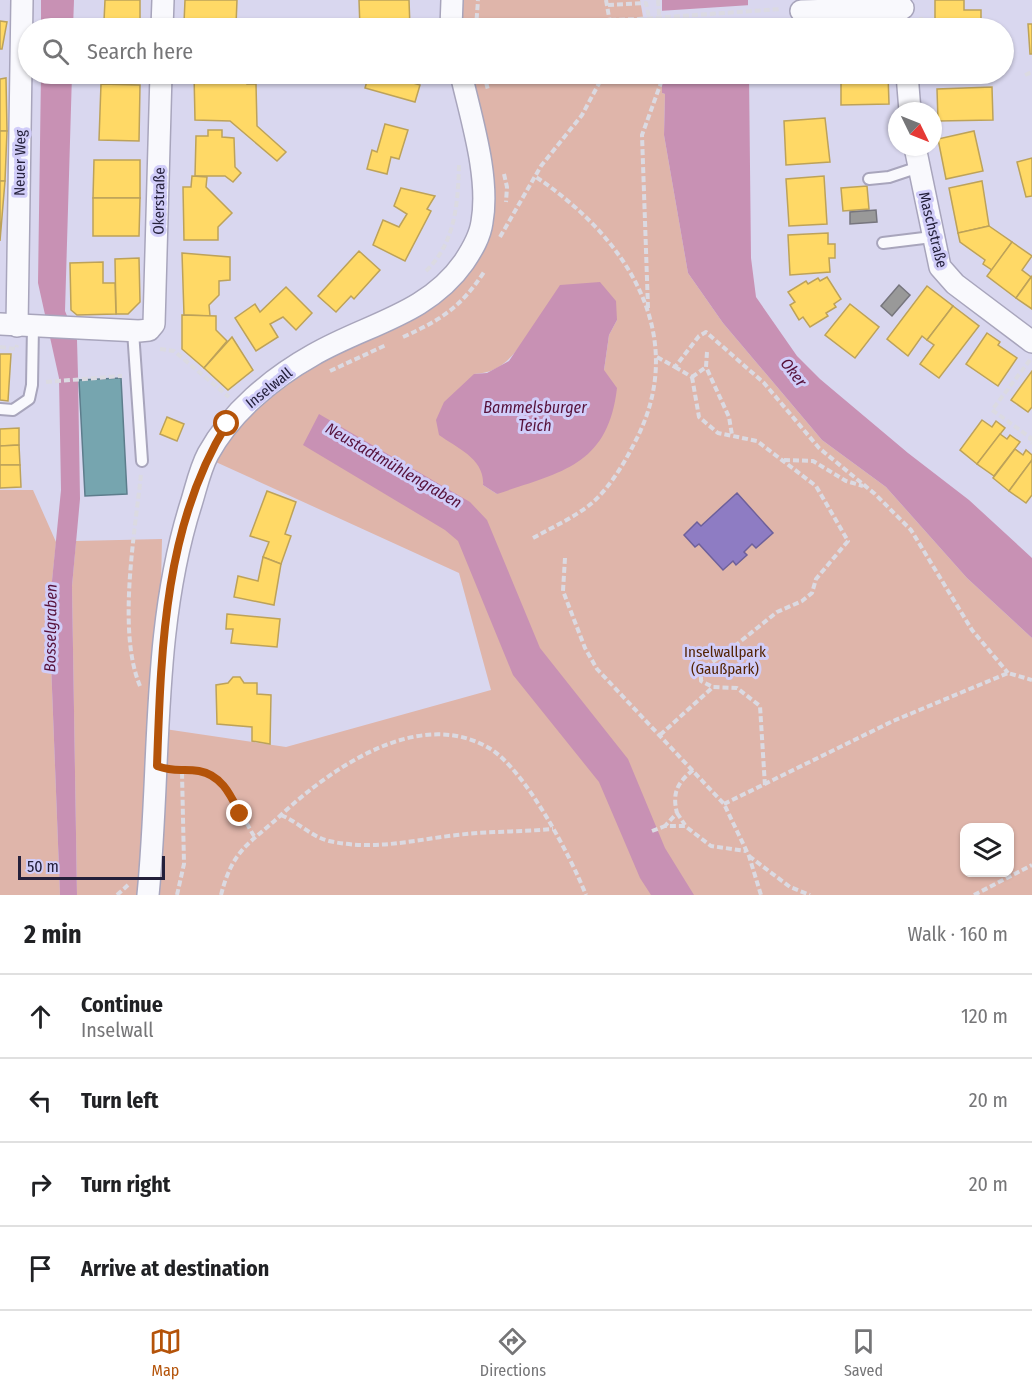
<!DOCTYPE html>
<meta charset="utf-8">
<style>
:root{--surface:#fff;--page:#f2f2f2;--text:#202124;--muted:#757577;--line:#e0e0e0;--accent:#b45309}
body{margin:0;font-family:"Fira Sans Condensed",sans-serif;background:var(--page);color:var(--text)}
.controls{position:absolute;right:18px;bottom:18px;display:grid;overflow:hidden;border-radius:12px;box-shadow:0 2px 4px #0004}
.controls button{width:54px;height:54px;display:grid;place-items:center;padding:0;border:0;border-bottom:2px solid var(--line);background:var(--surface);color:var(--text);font:30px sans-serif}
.compass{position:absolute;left:888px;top:102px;width:54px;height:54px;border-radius:50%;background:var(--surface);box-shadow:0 2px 4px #0004;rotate:133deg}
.scale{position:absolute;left:18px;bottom:15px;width:147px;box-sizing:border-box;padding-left:6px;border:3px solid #24203b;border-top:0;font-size:16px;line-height:21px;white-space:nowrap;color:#24203b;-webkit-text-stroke:4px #d1cdf9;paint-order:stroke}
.stop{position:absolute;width:18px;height:18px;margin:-14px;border:4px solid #b45309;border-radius:50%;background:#fff}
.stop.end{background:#b45309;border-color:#fff;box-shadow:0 2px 6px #0008}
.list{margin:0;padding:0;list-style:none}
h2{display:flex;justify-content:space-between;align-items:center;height:78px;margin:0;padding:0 24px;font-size:26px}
h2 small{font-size:20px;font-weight:400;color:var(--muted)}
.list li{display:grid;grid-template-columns:39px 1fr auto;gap:18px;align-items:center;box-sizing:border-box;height:84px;padding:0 24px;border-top:2px solid var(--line)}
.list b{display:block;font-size:22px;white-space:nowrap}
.list p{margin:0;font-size:20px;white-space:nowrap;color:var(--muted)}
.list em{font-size:20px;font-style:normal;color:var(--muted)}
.icon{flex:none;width:33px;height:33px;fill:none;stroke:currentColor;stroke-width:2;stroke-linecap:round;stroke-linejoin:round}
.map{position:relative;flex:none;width:1032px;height:895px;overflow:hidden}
.search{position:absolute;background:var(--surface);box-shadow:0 2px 4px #0004;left:18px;right:18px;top:18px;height:66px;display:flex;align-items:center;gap:15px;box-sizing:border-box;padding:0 21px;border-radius:33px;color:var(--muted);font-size:22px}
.sheet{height:414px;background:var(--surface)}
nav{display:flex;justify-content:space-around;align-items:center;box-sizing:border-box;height:84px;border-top:2px solid var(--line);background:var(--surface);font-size:16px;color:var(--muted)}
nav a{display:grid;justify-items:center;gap:3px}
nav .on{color:var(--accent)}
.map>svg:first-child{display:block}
.green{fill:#dfb5aa;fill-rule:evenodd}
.water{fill:#c891b4}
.pier{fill:#d9d7ef}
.homes{fill:#ffd966;stroke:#bda259;stroke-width:1.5}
.offices{fill:#8e7cc3;stroke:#6e609a;stroke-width:1.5}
.public{fill:#76a5af;stroke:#5d7d8c;stroke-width:1.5}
.industry{fill:#999;stroke:#76757d;stroke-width:1.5}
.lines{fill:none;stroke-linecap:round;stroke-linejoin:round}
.service-casing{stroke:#a8a5bc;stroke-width:14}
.minor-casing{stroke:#a8a5bc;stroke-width:24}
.path{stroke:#dbdae2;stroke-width:4;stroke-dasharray:6 3;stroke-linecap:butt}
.service{stroke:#f9f9fd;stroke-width:10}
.minor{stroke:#f9f9fd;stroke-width:21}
.path-bridge{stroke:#dbdae2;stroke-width:4;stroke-dasharray:6 3;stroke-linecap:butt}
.route{stroke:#b45309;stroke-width:8}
.labels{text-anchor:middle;stroke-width:6;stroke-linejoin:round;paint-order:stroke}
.street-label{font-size:15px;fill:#24203b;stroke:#d1cdf9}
.park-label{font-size:15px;fill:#532404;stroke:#d1cdf9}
.water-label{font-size:16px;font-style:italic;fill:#56113a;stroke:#d1cdf9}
</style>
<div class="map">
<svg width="1032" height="895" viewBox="0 0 1032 895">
<rect width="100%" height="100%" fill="#d9d7ef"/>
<g class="green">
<path d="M 452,0 L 640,0 L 645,28 L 451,28 Z"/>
<path d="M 461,74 L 662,74 L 662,93 L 665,94 L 664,135 L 688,273 L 723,323 L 822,440 L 886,487 L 967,578 L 1032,638 L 1032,895 L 77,895 L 72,586 L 76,541 L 162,539 L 158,728 L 286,747 L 491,690 L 459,573 L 207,458 L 259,392 L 416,307 L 482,222 ZM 617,320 L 609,335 L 604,370 L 497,494 L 483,485 L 484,474 L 477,461 L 474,374 C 499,373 512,358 525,339 ZM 964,828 L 1010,828 L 1010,872 L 964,872 Z"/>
<path d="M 0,490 L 33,490 L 56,542 L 49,611 L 60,895 L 0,895 Z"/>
</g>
<g class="water">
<path d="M 41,0 L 74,0 L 73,28 L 41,28 Z"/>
<rect x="662" y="0" width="86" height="28"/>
<path d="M 41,74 L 72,74 L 65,311 L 77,340 L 78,376 L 80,499 L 72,586 L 77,895 L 60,895 L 49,611 L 61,490 L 59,378 L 38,283 Z"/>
<path d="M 662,74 L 749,74 L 751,258 L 756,297 L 797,356 L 820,379 L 908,453 L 969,500 L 1032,558 L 1032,638 L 967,578 L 886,487 L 822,440 L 723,323 L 688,273 L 664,135 L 665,94 L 662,93 Z"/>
<path d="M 600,282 L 616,301 L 617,320 L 609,335 L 604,370 L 617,388 C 608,466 561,472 497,494 L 483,485 C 485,459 457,448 439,435 L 436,420 L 444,402 L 474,374 L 487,373 L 509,361 L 560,285 Z"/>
<path d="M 319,414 L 470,502 L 487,520 L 540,648 L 628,759 L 665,848 L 694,895 L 651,895 L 640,878 L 599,782 L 513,675 L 458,541 L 445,530 L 303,445 Z"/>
</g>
<path class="pier" d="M 751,5 L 751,19 L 659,25 L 659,11 Z"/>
<g class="homes">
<path d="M 105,0 L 140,0 L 140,22 L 104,21 Z"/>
<path d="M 185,0 L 237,0 L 236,25 L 184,23 Z"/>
<path d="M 359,0 L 409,0 L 410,28 L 360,28 Z"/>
<path d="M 935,0 L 964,0 L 964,10 L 981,10 L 981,28 L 935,28 Z"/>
<path d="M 0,21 L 7,22 L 2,49 L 0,49 Z"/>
<path d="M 1028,24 L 1032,24 L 1032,54 L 1030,54 Z"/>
<path d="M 194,74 L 247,74 L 247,84 L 256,84 L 257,126 L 286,152 L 277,161 L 230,121 L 195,120 Z"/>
<path d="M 369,74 L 382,77 L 383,74 L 416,74 L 413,83 L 420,85 L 415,102 L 365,88 Z"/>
<path d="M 781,74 L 822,74 L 822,77 L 781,80 Z"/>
<path d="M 841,74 L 888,74 L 889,104 L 841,105 Z"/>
<path d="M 6,78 L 7,131 L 0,131 L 0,79 Z"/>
<path d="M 101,84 L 140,85 L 139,141 L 99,140 Z"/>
<path d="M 992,87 L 993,120 L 938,121 L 937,89 Z"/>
<path d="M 825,118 L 830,162 L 786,165 L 784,121 Z"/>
<path d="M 385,124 L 408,130 L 399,159 L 391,157 L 387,174 L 367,169 L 372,150 L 377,152 Z"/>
<path d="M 208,130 L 222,130 L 222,137 L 234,138 L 235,167 L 241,173 L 233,182 L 225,176 L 195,176 L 196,136 L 208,136 Z"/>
<path d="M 0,131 L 7,131 L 5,181 L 0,181 Z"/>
<path d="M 974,131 L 983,171 L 946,179 L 938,139 Z"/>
<path d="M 1032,158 L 1032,196 L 1026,197 L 1017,162 Z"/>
<path d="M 94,160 L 140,160 L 140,198 L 93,198 Z"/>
<path d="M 192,176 L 207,177 L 206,187 L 232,213 L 218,227 L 218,240 L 184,240 L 183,187 L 191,187 Z"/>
<path d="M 824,176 L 827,224 L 789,226 L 786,179 Z"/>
<path d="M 0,181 L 5,181 L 0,241 Z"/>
<path d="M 982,181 L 989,226 L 958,233 L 949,188 Z"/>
<path d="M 867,186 L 869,209 L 843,211 L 841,188 Z"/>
<path d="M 401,188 L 435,196 L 427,209 L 431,211 L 405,261 L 373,245 L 383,220 L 399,227 L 407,214 L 394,206 Z"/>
<path d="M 93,198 L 140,198 L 139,236 L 93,236 Z"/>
<path d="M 989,226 L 1012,242 L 992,270 L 983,264 L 985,260 L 960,242 L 958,233 Z"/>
<path d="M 828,233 L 828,244 L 835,244 L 835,258 L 829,258 L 830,272 L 790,275 L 788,235 Z"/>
<path d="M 1012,242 L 1032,256 L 1022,270 L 1031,277 L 1016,298 L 987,276 Z"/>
<path d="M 359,251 L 380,270 L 354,299 L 351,296 L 336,312 L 318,296 Z"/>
<path d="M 182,253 L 230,257 L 230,280 L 219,281 L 219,295 L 209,305 L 210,316 L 184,315 Z"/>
<path d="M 139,258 L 140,302 L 128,314 L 116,314 L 115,259 Z"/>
<path d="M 103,262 L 103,283 L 115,283 L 116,314 L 77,315 L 71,310 L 70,263 Z"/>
<path d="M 1032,276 L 1032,309 L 1016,298 Z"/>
<path d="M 827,277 L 841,299 L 834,304 L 836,307 L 826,313 L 828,316 L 810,327 L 803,317 L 799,320 L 790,305 L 795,302 L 788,292 L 806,281 L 808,284 L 818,278 L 820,281 Z"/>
<path d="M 927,286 L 953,306 L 927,340 L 922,336 L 908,356 L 887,339 Z"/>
<path d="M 286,287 L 312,313 L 296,330 L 283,317 L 270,324 L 278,337 L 256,351 L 235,318 L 255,304 L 260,312 Z"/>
<path d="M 850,304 L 879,327 L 855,358 L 825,335 Z"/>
<path d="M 953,306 L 979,326 L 939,378 L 920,364 L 934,345 L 927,340 Z"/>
<path d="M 182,315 L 216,316 L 216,330 L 227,341 L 204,368 L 182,349 Z"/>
<path d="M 987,333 L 1000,342 L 998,345 L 1017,358 L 998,386 L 966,364 Z"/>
<path d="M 232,337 L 253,370 L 228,390 L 204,368 Z"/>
<path d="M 0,354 L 11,354 L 8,401 L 0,400 Z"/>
<path d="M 1032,371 L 1032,407 L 1028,412 L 1011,400 Z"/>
<path d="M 167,417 L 184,424 L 177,441 L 160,434 Z"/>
<path d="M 982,420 L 992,427 L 996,421 L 1005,428 L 977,464 L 960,450 Z"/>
<path d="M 19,428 L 19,445 L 0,446 L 0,429 Z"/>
<path d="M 1000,434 L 1007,439 L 1010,435 L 1020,442 L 994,476 L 977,464 Z"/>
<path d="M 19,445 L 20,465 L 0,465 L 0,446 Z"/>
<path d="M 1015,449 L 1023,455 L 1026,450 L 1032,455 L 1032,460 L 1009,491 L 993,478 Z"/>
<path d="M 1032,460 L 1032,495 L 1026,503 L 1009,491 Z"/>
<path d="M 0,465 L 20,465 L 21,487 L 0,488 Z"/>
<path d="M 267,491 L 296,502 L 285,534 L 291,536 L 281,564 L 263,557 L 269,542 L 250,536 Z"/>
<path d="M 263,557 L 281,564 L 274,605 L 234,597 L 238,576 L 258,581 Z"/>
<path d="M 227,614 L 280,619 L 277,647 L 231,643 L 233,629 L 226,629 Z"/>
<path d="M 233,677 L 240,677 L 244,683 L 257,683 L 257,694 L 271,695 L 270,744 L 252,741 L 252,727 L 217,724 L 216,685 L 228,683 Z"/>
</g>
<path class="offices" d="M 737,493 L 773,533 L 756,548 L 752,544 L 744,552 L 747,555 L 736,565 L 733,561 L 723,570 L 699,544 L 695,547 L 684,535 L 697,522 L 701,526 Z"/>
<path class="public" d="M 121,378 L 127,494 L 85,496 L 79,380 Z"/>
<g class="industry">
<path d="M 876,210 L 877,222 L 850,224 L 850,212 Z"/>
<path d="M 899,285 L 910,295 L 892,316 L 881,306 Z"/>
</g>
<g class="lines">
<defs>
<g id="service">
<path d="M 869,179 L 889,177 L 919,167"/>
<path d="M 883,243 L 932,237"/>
<path d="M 133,331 L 142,461"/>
<path d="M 0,409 L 13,410 L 29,399 L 32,385 L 33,326"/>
</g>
<g id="minor">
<path d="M 801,11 L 903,8"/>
<path d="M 162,28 L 163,0"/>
<path d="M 451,28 L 452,0"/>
<path d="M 907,74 L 910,111"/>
<path d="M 915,147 L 940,267 L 955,284 L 1032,342"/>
<path d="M 0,324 L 139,331 L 149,330 L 154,324 L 161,74"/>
<path d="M 17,326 L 22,0"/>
<path d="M 148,895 C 161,765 151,630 191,504 C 196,488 200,469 208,454 C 231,412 272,378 313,355 C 366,324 427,315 464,262 C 472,250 480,237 482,222 C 490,177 471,118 461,74"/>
</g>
</defs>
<use href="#service" class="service-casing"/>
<use href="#minor" class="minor-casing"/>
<g class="path">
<path d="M 606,0 L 611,28"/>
<path d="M 658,0 L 660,28"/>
<path d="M 608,5 L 646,3 L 651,28"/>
<path d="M 921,17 L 921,28"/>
<path d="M 610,20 L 638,19"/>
<path d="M 476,28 L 478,0"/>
<path d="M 484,74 L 488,90"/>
<path d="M 1025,75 L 1032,72"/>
<path d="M 892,121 L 895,144"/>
<path d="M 933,131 L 935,140"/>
<path d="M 504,174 L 507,187 L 506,202"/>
<path d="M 500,237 L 541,166 L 582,115 L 604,74"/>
<path d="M 426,271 C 456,242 458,202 459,164"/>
<path d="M 648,308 L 642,135 L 662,80 L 659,74"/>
<path d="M 403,337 C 441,320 461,307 484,272"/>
<path d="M 0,347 L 16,349 L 17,345"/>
<path d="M 160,349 L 174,351 L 229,397"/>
<path d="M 707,352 L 706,367 L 729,417 L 732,435"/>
<path d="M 657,357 L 675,367 L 699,336 L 706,332 L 764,383 L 819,448 L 875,494 L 911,530 L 972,630 L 1008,673"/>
<path d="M 1030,360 L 992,410 L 1031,438 L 1029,441 L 1032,443"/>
<path d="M 675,367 L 692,377"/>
<path d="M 330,371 L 386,345"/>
<path d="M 692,377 L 699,417 L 718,433 L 757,441 L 816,486 L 848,541 L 816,579 L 812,593 L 802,601 L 777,612 L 736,645 L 701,670 L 701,681 L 713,687"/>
<path d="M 692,377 L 706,367"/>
<path d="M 46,382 L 122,376"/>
<path d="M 784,460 L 813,461 L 846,481 L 863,486"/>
<path d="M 533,538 C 553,527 575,517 592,503 C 611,486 625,462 636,440 C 691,333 624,236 536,177"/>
<path d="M 565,558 L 563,591 L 585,648 L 597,669 L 724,804 L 749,856 L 761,895"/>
<path d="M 140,686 C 117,631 135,533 141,474"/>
<path d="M 660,735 L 713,687 L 737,688 L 760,706 L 765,786"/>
<path d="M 693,770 C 677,783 672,793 677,813 L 665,826 L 685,826 L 711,846 L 746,851"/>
<path d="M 174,771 C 182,772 190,770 198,770 C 228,774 240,814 254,836"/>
<path d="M 724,804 L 893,721 L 1008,673 L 1032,680"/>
<path d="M 677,813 L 685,825"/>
<path d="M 281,815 C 298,822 312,837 329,841 C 374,851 413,840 457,835 C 489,831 521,832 553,829"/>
<path d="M 652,831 L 665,826"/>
<path d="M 749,856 L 790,887 L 810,895"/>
<path d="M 117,895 L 128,885"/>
<path d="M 177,895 L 184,864 L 182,772"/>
<path d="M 221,895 C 233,848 250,844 282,814 C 333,767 419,707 489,748 C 525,769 571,857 586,895"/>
<path d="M 974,895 L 1032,865"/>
</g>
<use href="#service" class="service"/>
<use href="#minor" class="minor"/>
<path class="path-bridge" d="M 638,19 L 781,9"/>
</g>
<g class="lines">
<path class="route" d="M 227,424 C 164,525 161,651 157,766 C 177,773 182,768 199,771 C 222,775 231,796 240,814"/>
</g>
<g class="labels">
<g class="street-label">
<text transform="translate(20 163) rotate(-89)" y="5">Neuer Weg</text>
<text transform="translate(159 201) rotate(-89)" y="5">Okerstraße</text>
<text transform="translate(933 230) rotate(76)" y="5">Maschstraße</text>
<text transform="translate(269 388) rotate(-39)" y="5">Inselwall</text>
</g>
<g class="park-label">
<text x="725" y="657">Inselwallpark<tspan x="725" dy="17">(Gaußpark)</tspan></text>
</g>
<g class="water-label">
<text transform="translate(794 372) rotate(52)" y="6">Oker</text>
<text x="535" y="413">Bammelsburger<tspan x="535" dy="18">Teich</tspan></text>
<text transform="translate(394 465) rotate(30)" y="6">Neustadtmühlengraben</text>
<text transform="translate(50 628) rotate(-89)" y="6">Bosselgraben</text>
</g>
</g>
</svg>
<div class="controls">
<button><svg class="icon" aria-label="layers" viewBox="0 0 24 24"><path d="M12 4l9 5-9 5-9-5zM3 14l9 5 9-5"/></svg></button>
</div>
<svg class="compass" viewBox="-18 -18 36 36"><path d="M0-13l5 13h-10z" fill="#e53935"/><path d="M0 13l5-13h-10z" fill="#757577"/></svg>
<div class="scale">50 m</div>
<div class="stop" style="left:227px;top:424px"></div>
<div class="stop end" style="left:240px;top:814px"></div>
<div class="search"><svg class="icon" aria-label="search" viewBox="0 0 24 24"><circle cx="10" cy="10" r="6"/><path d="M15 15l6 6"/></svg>Search here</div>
</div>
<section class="sheet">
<h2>2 min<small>Walk · 160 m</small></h2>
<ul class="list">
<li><svg class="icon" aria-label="ahead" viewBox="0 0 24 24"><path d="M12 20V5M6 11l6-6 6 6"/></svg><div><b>Continue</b><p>Inselwall</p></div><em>120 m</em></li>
<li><svg class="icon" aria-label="left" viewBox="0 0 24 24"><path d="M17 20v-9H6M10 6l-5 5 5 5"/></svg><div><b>Turn left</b></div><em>20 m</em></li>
<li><svg class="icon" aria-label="right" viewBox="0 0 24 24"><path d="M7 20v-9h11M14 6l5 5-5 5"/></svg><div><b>Turn right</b></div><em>20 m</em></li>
<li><svg class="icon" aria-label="arrive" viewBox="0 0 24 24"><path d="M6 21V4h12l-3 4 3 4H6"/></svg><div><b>Arrive at destination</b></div></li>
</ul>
</section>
<nav>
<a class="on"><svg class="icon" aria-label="map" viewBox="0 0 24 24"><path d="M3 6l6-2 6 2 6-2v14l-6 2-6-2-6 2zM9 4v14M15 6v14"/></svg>Map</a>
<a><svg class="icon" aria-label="directions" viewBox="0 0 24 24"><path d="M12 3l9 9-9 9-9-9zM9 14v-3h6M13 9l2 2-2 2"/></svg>Directions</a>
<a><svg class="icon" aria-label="saved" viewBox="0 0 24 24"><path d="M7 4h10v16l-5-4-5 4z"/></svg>Saved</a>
</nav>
